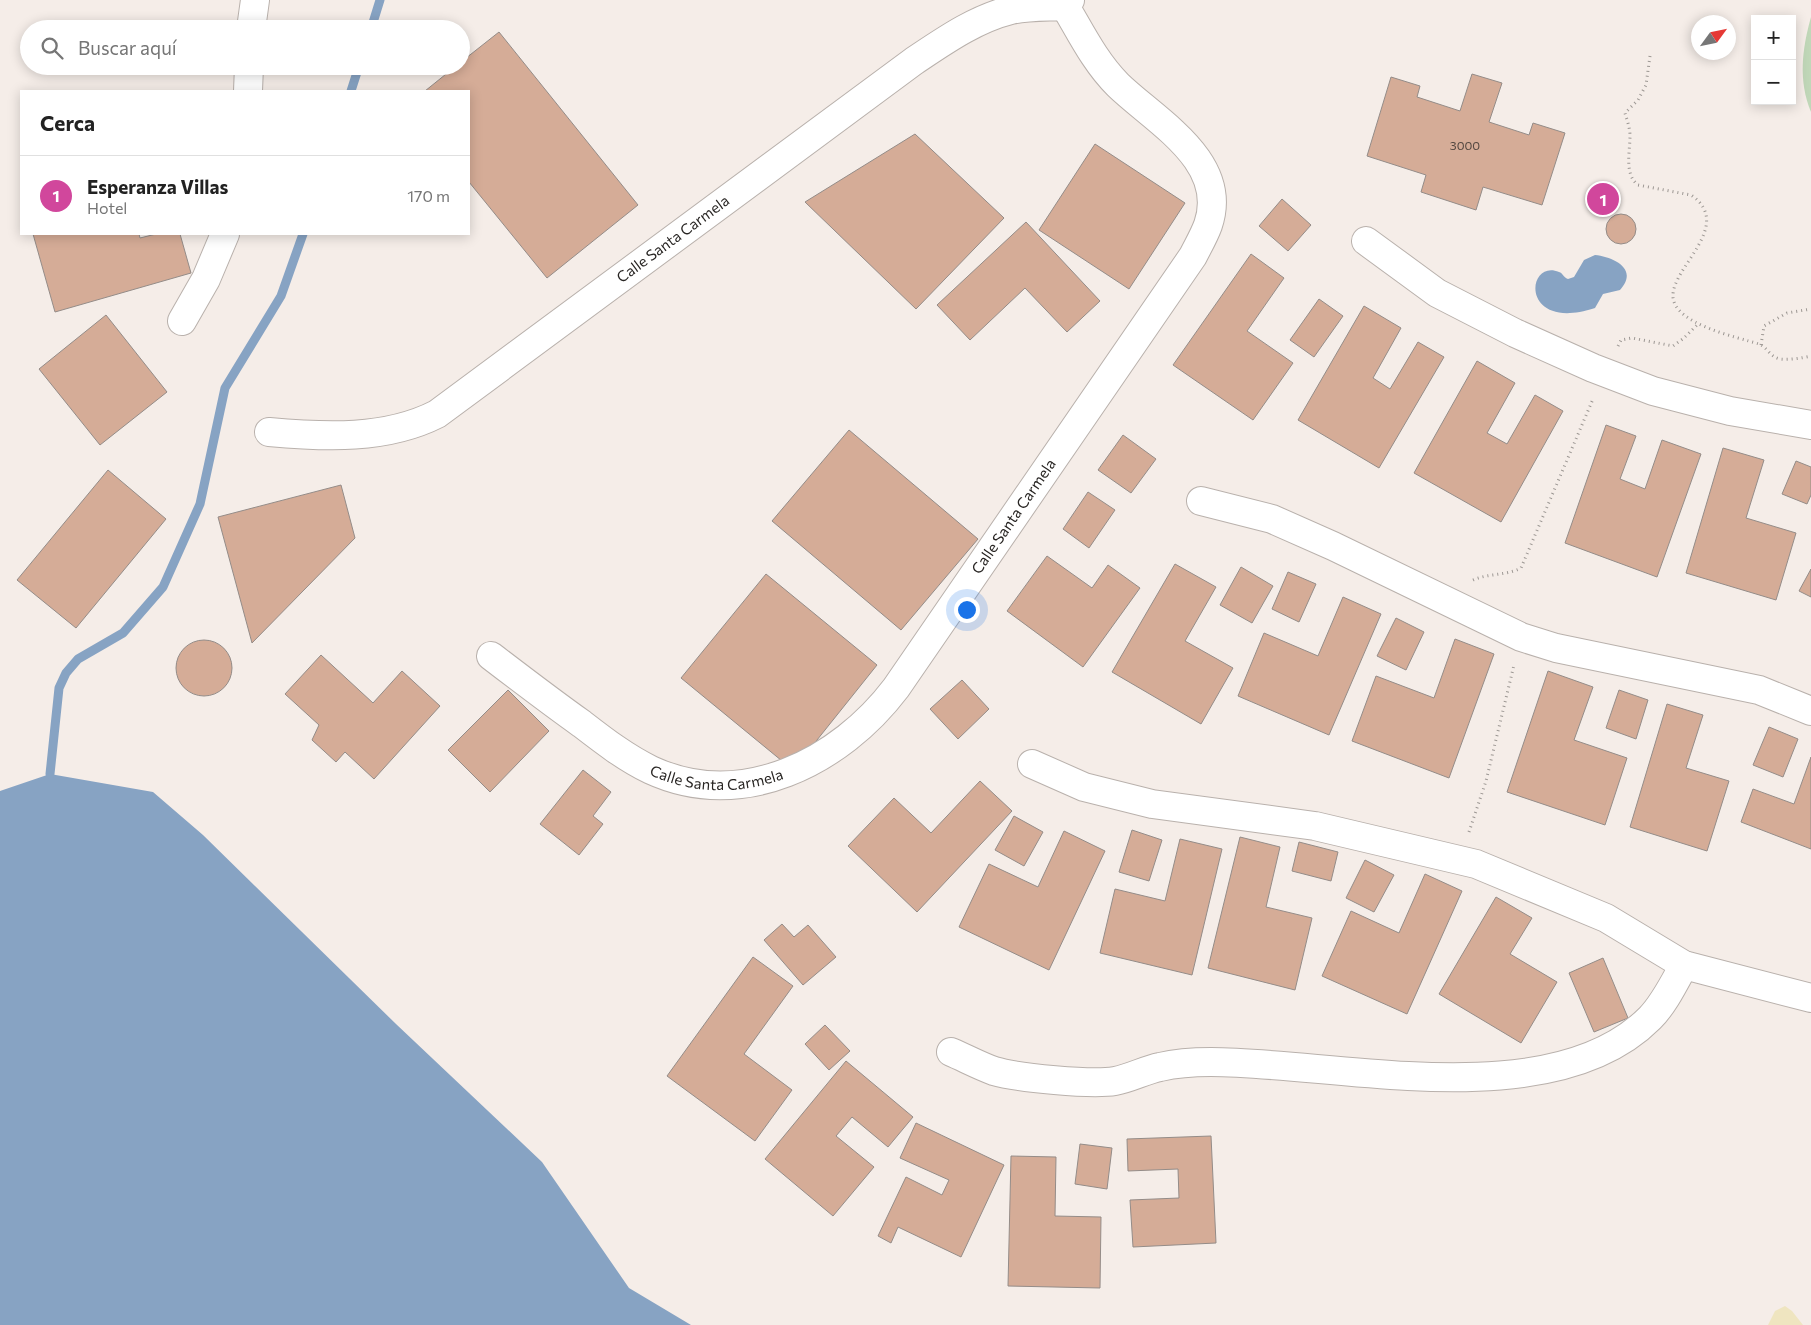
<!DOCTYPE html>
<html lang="es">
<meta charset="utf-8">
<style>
:root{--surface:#fff;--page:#f6f6f6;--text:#222;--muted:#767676;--line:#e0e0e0;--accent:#b45309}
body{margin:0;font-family:Commissioner,sans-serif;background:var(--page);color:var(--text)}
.controls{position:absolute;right:15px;top:15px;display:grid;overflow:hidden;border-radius:0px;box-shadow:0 2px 12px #0003}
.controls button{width:45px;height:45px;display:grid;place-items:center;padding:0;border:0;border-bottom:1px solid var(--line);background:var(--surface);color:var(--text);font:25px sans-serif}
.compass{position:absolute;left:1691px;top:15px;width:45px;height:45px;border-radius:50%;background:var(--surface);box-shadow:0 2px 12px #0003;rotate:57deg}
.you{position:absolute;left:966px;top:609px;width:18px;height:18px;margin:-12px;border:4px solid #fff;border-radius:50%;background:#1a73e8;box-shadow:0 0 0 8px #1a73e833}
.badge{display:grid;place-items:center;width:32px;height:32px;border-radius:50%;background:var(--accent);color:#fff;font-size:16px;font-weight:700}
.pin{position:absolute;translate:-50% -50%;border:2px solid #fff;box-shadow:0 1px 5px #0006}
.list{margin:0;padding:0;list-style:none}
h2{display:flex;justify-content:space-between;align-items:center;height:65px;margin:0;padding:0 20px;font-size:21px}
h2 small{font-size:16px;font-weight:400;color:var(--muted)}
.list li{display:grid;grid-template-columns:32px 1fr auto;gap:15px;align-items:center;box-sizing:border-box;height:80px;padding:0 20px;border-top:1px solid var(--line)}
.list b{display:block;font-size:19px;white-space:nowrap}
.list p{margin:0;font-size:16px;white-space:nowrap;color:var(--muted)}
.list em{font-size:16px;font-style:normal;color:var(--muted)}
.icon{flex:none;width:28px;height:28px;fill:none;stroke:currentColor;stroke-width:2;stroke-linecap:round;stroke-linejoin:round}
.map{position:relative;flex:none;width:1811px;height:1325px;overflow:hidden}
.search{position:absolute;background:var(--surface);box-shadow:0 2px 12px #0003;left:20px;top:20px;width:450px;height:55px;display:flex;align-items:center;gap:12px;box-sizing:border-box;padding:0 18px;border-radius:28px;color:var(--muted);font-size:19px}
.panel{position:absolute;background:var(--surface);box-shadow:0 2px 12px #0003;left:20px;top:90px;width:450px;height:145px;border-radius:0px}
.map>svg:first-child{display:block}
.green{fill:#c0d7b8}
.sand{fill:#efe5c0}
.water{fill:#87a3c3}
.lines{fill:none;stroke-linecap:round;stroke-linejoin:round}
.stream{stroke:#87a3c3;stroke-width:9}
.building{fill:#d5ac97;stroke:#948c88}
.minor-casing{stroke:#b9b1ac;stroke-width:30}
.path{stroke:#9c9793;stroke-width:3;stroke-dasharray:1 4;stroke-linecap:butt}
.minor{stroke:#fff;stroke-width:28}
.labels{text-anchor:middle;stroke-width:4;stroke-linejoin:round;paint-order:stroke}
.number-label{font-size:12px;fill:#534740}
.street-label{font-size:15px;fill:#282523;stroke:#fffbf9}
</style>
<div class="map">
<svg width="1811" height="1325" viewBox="0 0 1811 1325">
<rect width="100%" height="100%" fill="#f5ede8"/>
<path class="green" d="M 1811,17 L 1811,112 C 1798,81 1802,49 1811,17 Z"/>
<path class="sand" d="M 1785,1306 L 1792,1311 L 1803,1325 L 1768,1325 L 1775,1311 Z"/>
<g class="water">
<path d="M 1595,255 C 1614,257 1639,269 1620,290 L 1603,294 L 1595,308 C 1519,333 1526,258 1559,272 C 1563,273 1563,277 1568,279 L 1574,277 L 1584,260 Z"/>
<path d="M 50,774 L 153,792 L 203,835 L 396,1024 L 542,1162 L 629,1288 L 691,1325 L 0,1325 L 0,791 Z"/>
</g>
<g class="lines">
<g class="stream">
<path d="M 371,29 L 380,0"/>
<path d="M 351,91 L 359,66"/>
<path d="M 50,774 L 59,688 L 66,673 L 78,659 L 123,633 L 163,587 L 200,504 L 225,388 L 281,296 L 303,234"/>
</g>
</g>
<g class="building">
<path d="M 499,32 L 638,205 L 547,278 L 469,182 L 469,91 L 425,91 L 456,66 L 461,66 L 461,62 Z"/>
<path d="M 1472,74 L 1502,83 L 1489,122 L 1529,135 L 1533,123 L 1565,133 L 1542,205 L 1483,187 L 1476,210 L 1421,192 L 1426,175 L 1367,156 L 1391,77 L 1420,86 L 1417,97 L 1460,111 Z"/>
<path d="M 915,134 L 1004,218 L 916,309 L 805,202 Z"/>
<path d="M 1095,144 L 1185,203 L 1129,289 L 1039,230 Z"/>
<path d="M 1282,199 L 1311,225 L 1288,251 L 1259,226 Z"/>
<circle cx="1621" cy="229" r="15"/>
<path d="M 1026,222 L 1100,301 L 1067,332 L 1025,288 L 970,340 L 937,305 Z"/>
<path d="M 33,234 L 139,234 L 140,238 L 156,234 L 180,234 L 191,273 L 55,312 Z"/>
<path d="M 1251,254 L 1284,278 L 1247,331 L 1293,363 L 1253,420 L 1173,365 Z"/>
<path d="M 1319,299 L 1343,316 L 1314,357 L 1290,340 Z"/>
<path d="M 1364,306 L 1401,328 L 1373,378 L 1390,389 L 1418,342 L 1444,357 L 1379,468 L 1298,420 Z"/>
<path d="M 106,315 L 167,392 L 100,445 L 39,369 Z"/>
<path d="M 1477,361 L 1515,383 L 1487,433 L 1507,444 L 1535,395 L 1563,411 L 1501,522 L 1414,473 Z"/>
<path d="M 1606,425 L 1636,436 L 1620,479 L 1645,489 L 1662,440 L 1701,454 L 1657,577 L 1565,543 Z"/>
<path d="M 849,430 L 978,539 L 901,630 L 772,521 Z"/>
<path d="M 1123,435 L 1156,459 L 1131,493 L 1098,470 Z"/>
<path d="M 1723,448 L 1764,460 L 1746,518 L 1796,533 L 1776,600 L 1686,573 Z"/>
<path d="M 1796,461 L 1811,467 L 1811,495 L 1807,504 L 1782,494 Z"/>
<path d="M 108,470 L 166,519 L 76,628 L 17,580 Z"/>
<path d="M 341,485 L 355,538 L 252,643 L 218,517 Z"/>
<path d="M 1088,492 L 1115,510 L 1089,548 L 1063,529 Z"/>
<path d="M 1047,556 L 1092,588 L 1108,565 L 1140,588 L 1083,667 L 1007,611 Z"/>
<path d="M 1175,564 L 1216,587 L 1185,641 L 1233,668 L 1201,724 L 1112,672 Z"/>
<path d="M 1241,567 L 1273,586 L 1252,623 L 1220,605 Z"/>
<path d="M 1811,569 L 1811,597 L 1799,591 Z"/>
<path d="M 1288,572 L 1316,584 L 1299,622 L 1272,609 Z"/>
<path d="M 766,574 L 877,665 L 793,770 L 681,678 Z"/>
<path d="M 1343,597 L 1381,614 L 1329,735 L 1238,696 L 1264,633 L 1318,656 Z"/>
<path d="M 1396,618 L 1424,632 L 1406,670 L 1377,656 Z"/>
<path d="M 1455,639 L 1494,654 L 1449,778 L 1352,741 L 1376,676 L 1434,698 Z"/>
<circle cx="204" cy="668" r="28"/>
<path d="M 321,655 L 373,703 L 402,671 L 440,706 L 374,779 L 345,752 L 336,762 L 312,740 L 319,725 L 285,694 Z"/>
<path d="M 1548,671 L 1593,687 L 1574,740 L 1627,758 L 1605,825 L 1507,792 Z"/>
<path d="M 962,680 L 989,709 L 958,739 L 930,709 Z"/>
<path d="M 508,690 L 549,731 L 490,792 L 448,750 Z"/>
<path d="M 1619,690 L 1648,700 L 1636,739 L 1606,728 Z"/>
<path d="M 1667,704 L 1703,715 L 1686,768 L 1729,781 L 1707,851 L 1630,827 Z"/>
<path d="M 1769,727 L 1798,739 L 1783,777 L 1753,765 Z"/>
<path d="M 1811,757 L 1811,849 L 1741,822 L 1753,789 L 1794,804 Z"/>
<path d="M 583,770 L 611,792 L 593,816 L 603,824 L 579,855 L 540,824 Z"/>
<path d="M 980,781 L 1012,811 L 917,912 L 848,846 L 894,798 L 931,833 Z"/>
<path d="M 1014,816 L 1043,832 L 1024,866 L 995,850 Z"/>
<path d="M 1132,830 L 1162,840 L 1149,881 L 1119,872 Z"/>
<path d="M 1064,831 L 1105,851 L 1049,970 L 959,927 L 989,864 L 1038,887 Z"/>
<path d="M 1240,837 L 1280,847 L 1266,907 L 1312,918 L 1295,990 L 1208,968 Z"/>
<path d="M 1180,839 L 1222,849 L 1192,975 L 1100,953 L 1115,889 L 1165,901 Z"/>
<path d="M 1299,842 L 1338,852 L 1331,881 L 1292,871 Z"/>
<path d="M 1365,860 L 1394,875 L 1374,912 L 1346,898 Z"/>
<path d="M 1425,874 L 1462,891 L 1407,1014 L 1322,976 L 1351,911 L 1399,933 Z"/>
<path d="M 1496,897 L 1532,918 L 1510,954 L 1557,982 L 1521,1043 L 1439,994 Z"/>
<path d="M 782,924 L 794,937 L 808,925 L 836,957 L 803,985 L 764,940 Z"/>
<path d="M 753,957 L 793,986 L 744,1054 L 792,1090 L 755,1141 L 667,1076 Z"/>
<path d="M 1603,958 L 1628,1018 L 1594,1032 L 1569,973 Z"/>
<path d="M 825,1025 L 850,1051 L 829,1070 L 805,1044 Z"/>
<path d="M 846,1061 L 913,1117 L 888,1147 L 852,1117 L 836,1136 L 874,1167 L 833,1216 L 765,1159 Z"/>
<path d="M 916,1123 L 1004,1165 L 961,1257 L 898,1227 L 891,1243 L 878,1236 L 906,1177 L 942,1195 L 949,1180 L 900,1158 Z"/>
<path d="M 1211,1136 L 1216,1243 L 1133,1247 L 1130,1200 L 1179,1198 L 1178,1169 L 1128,1171 L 1127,1139 Z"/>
<path d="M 1080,1144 L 1112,1148 L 1107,1189 L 1075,1184 Z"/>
<path d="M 1011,1156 L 1056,1157 L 1055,1216 L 1101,1217 L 1100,1288 L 1008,1286 Z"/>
</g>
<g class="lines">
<defs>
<g id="minor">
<path d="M 251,29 L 255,0"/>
<path d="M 248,91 L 249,66"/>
<path d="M 1366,241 L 1437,293 L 1515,333 L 1593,368 L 1653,391 L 1730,411 L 1811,425"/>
<path d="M 182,321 L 206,279 L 225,234"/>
<path id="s1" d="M 269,432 C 325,437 386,440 437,414 L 914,61 C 944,41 975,19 1011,10 C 1028,6 1048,7 1065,6 L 1070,0"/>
<path d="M 1201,501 L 1272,519 L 1333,546 L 1521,637 L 1556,648 L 1759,690 L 1811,711"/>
<path id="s2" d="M 491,656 C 521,679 551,702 582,724 C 604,741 626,758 651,770 C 742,812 840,762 896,688 L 1193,256 C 1198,246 1204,236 1208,225 C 1230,161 1155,121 1118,85 C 1095,62 1081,33 1065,6"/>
<path d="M 1032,764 L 1084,787 L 1152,804 L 1315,826 L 1476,864 L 1606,918 L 1684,965 L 1811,998"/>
<path d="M 951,1052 C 965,1058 980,1066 994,1071 C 1018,1078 1092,1085 1115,1081 C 1131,1078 1145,1070 1160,1067 C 1177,1063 1194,1062 1211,1062 C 1336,1062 1552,1117 1650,1018 C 1664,1004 1674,983 1684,965"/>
</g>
</defs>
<use href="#minor" class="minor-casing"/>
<g class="path">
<path d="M 1650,56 L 1646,85 L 1638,100 L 1625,113 C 1627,120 1630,128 1630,136 C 1630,152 1624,174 1638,185 L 1691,195 C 1735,225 1672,267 1673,296 C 1673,324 1737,337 1759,344 C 1767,347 1770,357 1780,359 C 1790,360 1802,358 1811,356"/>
<path d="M 1761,345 L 1764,326 L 1787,313 L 1811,309"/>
<path d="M 1618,346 L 1621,340 L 1632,338 L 1673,346 L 1684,338 L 1699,323"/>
<path d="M 1473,580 C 1489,573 1505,576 1521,568 L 1593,399"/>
<path d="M 1469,832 L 1486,781 L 1514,665"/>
</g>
<use href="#minor" class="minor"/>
</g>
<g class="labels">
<g class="number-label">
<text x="1465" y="150">3000</text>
</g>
<g class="street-label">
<text dy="5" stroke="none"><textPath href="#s1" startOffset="465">Calle Santa Carmela</textPath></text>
<text dy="5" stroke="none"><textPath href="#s2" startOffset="684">Calle Santa Carmela</textPath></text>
<text dy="5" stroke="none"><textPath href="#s2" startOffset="264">Calle Santa Carmela</textPath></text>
</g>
</g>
</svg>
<div class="controls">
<button>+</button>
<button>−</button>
</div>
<svg class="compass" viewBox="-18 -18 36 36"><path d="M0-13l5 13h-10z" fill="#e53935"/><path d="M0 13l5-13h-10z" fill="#767676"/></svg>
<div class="you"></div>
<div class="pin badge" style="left:1603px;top:199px;background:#d1479c">1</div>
<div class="search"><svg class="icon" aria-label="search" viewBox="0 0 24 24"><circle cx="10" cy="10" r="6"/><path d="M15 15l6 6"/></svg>Buscar aquí</div>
<section class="panel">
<h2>Cerca<small></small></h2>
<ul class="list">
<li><span class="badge" style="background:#d1479c">1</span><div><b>Esperanza Villas</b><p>Hotel</p></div><em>170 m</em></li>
</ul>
</section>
</div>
